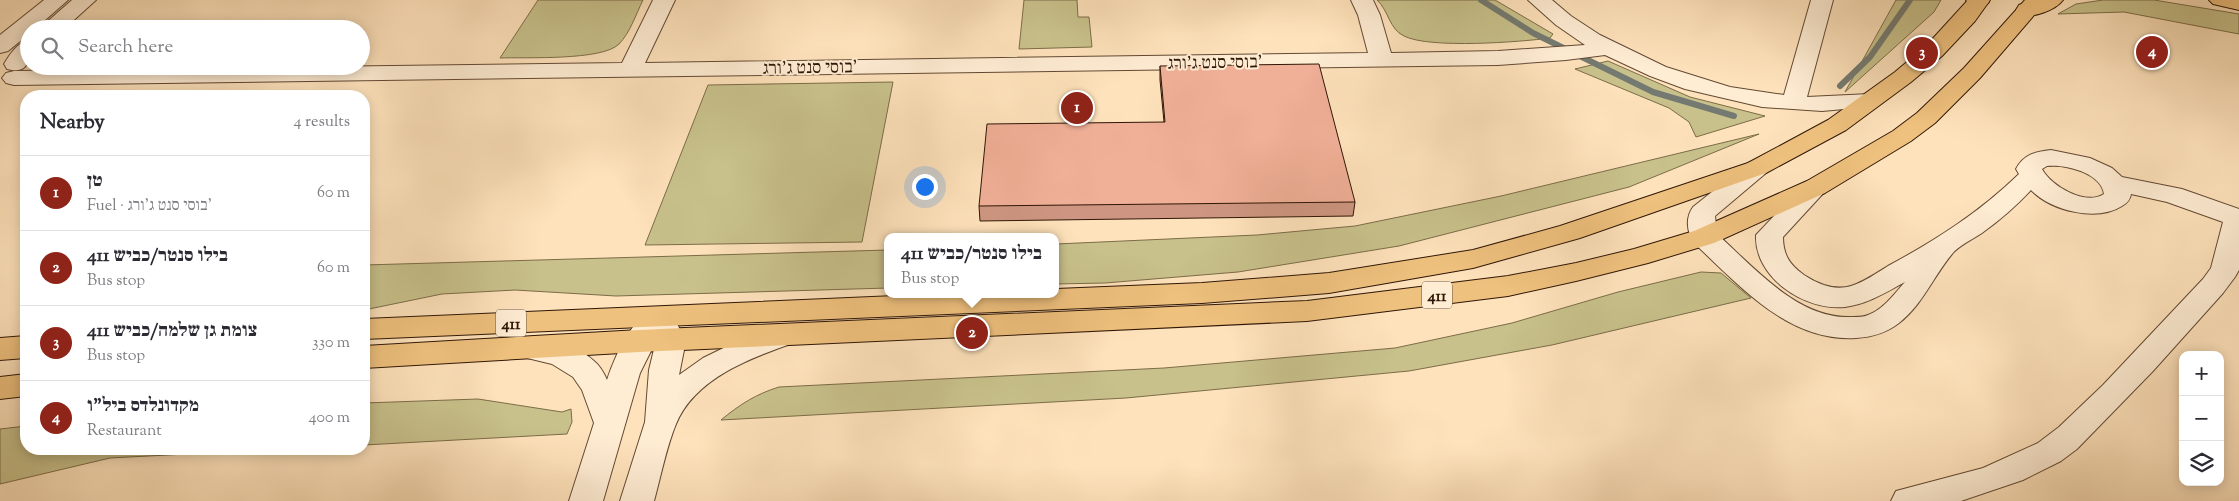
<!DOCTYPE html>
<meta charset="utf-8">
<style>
:root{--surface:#fff;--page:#f7f7f7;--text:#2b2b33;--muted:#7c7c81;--line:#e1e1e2;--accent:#8f2418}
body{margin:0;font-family:"Sorts Mill Goudy","Frank Ruhl Libre",serif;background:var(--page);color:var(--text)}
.controls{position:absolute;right:15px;bottom:15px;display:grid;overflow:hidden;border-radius:10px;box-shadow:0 2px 12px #0003}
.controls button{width:45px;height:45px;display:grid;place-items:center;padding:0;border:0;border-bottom:1px solid var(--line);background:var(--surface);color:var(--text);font:25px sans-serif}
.you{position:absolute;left:924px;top:186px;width:18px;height:18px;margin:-12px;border:4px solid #fff;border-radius:50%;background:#1a73e8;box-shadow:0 0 0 8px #1a73e833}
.badge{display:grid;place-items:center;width:32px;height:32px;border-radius:50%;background:var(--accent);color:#fff;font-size:16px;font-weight:700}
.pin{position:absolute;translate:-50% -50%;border:2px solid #fff;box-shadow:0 1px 5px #0006}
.popup{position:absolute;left:884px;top:233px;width:175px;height:65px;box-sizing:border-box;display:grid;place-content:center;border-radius:10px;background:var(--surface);filter:drop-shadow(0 1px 4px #0005);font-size:16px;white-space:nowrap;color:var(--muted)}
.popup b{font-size:19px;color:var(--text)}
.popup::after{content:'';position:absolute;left:50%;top:100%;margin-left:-10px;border:10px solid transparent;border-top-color:var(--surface)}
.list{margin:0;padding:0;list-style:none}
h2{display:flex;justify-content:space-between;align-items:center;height:65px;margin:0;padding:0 20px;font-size:21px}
h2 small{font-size:16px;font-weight:400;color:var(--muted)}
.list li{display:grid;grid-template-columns:32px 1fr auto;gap:15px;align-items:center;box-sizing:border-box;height:75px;padding:0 20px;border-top:1px solid var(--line)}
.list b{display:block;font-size:19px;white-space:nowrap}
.list p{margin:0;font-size:16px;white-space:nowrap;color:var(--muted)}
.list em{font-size:16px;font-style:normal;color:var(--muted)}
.icon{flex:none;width:28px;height:28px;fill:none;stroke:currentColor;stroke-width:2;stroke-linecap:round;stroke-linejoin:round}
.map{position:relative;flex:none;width:2239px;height:501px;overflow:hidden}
.search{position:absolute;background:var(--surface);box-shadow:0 2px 12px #0003;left:20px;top:20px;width:350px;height:55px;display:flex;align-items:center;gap:12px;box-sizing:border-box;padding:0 18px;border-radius:28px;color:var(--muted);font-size:19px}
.panel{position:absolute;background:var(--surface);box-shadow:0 2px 12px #0003;left:20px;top:90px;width:350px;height:365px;border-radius:20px}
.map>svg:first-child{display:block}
.green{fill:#c8c18b;stroke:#7c6c48}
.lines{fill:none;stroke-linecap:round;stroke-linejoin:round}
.stream{stroke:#747a71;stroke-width:6}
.minor-casing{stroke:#634933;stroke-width:2}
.major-casing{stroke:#2f1606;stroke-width:2}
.highway-casing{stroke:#2f1606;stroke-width:2}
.minor{fill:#feecd3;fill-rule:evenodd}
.major{fill:#efc17e;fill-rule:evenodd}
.highway{fill:#efc17e;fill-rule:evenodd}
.wall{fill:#ce9682;stroke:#2f1606}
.building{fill:#f0af97;stroke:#2f1606}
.labels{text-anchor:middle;stroke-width:4;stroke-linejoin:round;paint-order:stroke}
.shield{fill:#feecd3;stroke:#6d5644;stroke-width:1}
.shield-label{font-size:16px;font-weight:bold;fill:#2f1606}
.street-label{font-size:18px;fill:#2f1606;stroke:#feecd3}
</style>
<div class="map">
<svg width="2239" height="501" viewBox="0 0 2239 501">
<rect width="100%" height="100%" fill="#fee2bb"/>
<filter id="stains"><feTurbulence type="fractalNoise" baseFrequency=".004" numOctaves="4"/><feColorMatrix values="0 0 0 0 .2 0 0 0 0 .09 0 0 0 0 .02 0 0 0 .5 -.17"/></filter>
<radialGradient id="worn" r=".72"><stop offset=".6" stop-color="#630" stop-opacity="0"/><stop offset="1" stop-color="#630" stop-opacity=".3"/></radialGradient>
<g class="green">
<path d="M 538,0 L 643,0 C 636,14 630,33 619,44 C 602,61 525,57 500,58 Z"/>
<path d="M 1024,0 L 1077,0 L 1078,17 L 1089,17 L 1092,47 L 1019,49 Z"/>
<path d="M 1377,0 L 1495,0 L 1553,34 L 1550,38 C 1521,42 1429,49 1404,36 C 1389,29 1389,11 1377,0 Z"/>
<path d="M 1896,0 L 1941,0 L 1934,12 L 1845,92 Z"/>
<path d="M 2103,0 L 2154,0 L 2239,14 L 2239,34 L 2124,12 L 2058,14 L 2076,4 Z"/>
<path d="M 1608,61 L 1690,97 L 1765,116 L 1696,137 L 1689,122 L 1669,108 L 1575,69 Z"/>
<path d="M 893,82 L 862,242 L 645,245 L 708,85 Z"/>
<path d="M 1759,134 L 1629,187 L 1399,246 L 1238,272 L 1105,283 L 1056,284 L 1056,244 L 1257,235 L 1355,226 L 1501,196 Z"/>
<path d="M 888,250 L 888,288 L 616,296 L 515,290 L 442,294 L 364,310 L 364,265 Z"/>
<path d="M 1701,272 L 1721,273 L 1751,298 L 1552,345 L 1409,371 L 1126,398 L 721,420 C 739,405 756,394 779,387 L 1164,368 L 1395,348 L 1512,323 L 1618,292 Z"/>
<path d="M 478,399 L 562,412 L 571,409 L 572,422 L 567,434 L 364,445 L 364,403 Z"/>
<path d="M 26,426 L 26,449 L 283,449 L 110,458 L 0,484 L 0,429 Z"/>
</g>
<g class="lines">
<g class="stream">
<path d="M 1481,0 L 1533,33 L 1653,92 L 1734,116"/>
<path d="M 1840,86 L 1870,57 L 1910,0"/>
</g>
<defs>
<g id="minor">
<path d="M 44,0 L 68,0 L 35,29 L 29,29 L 29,34 L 8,51 L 0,53 L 0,35 Z"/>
<path d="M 72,0 L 96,0 L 64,29 L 39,29 Z"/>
<path d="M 653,0 L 675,0 L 645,63 L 1368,53 L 1358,15 L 1351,0 L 1373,0 L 1380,15 L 1391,53 L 1498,51 L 1585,45 L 1556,25 L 1528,0 L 1552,0 L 1571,16 L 1600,35 L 1666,67 L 1730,87 L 1784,95 L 1811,0 L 1833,0 L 1807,97 L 1870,94 L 1878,96 L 1882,101 L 1878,106 L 1822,111 L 1762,107 L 1685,89 L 1650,76 L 1605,55 L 1566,60 L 1498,65 L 14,85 L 6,83 L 2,78 L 6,73 L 14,71 L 622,63 Z"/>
<path d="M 29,40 C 29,58 31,75 7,69 L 4,64 C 10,54 17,43 29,40 Z"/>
<path d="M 2051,150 L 2090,158 L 2112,168 L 2122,177 L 2182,189 L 2239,209 L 2239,270 L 2235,277 L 2223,293 L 2153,371 L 2077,449 L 2061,461 L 2023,480 L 1961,501 L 1891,501 L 1896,491 L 1983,468 L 2038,443 L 2059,427 L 2103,385 L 2203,279 L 2211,268 L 2223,222 L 2167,202 L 2131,194 C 2130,200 2127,203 2122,206 C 2097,222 2051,211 2031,190 C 2016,206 2000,220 1982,233 C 1973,239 1958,246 1952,254 C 1933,277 1923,304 1899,323 C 1886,333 1872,337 1856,338 C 1788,342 1740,286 1694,243 C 1687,232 1685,218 1693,207 L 1748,163 L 1757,160 L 1766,163 L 1770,168 L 1766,173 L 1715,216 L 1717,234 C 1755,268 1798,320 1853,317 C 1858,317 1864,317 1868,315 C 1883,310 1895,293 1905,282 C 1885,293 1867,304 1845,307 C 1804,311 1754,277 1756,235 L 1807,181 L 1816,179 L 1825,181 L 1829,187 L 1783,237 C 1783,255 1790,265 1804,275 C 1818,284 1834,291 1851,286 C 1864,282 1877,273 1888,266 C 1936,240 1980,212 2019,174 L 2016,169 C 2024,154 2035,152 2051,150 ZM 2047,166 C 2066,164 2101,173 2104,194 C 2085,206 2051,186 2042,169 Z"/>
<path d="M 659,307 L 669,310 L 686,340 L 679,375 L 703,358 L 744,338 L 783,325 L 793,329 L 798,336 L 793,343 C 751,358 695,378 676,424 C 666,448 661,476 654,501 L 620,501 L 645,422 L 649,370 L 656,341 L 640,373 L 603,501 L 569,501 L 594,423 L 582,390 L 573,377 L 552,364 L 519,356 L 515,348 L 519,340 C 541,334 577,345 594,361 C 600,366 604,373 607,380 C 615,356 633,314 659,307 Z"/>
</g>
<g id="major">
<path d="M 1968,0 L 1990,0 L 1975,21 L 1942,56 L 1911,82 L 1846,130 L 1766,173 L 1580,238 L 1473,268 L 1329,293 L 1202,303 L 364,339 L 364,319 L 941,294 L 1056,294 L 1056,289 L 1202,283 L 1329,273 L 1473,250 L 1560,226 L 1748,163 L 1828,120 L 1895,72 L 1926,46 Z"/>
<path d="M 2025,0 L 2047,0 L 1980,78 L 1935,123 L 1911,141 L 1825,193 L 1714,243 L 1648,263 L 1576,281 L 1508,296 L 1307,321 L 639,352 L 364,368 L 364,346 L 639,330 L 1307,301 L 1508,276 L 1576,263 L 1634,249 L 1694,231 L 1807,181 L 1893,131 L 1917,113 L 1964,68 Z"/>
<path d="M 26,336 L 26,358 L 0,360 L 0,338 Z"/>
<path d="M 26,374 L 26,396 L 0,399 L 0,377 Z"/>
</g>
<g id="highway">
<path d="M 1966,0 L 1988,0 L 1989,2 L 1985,6 L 1978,8 L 1971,6 Z"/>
<path d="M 2033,0 L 2063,0 C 2055,11 2032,18 2019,15 L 2016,10 L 2019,5 Z"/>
<path d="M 2209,0 L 2239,0 L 2239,10 L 2213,4 Z"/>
</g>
</defs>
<use href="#minor" class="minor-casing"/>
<use href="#major" class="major-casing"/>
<use href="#highway" class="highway-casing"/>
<use href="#minor" class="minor"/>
<use href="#major" class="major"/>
<use href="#highway" class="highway"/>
</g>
<path class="wall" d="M 1160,66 L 1355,202 L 1353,216 L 980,221 L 979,206 L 1164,122 L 1160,80 Z"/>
<path class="building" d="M 1319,64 L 1355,202 L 979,206 L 987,124 L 1165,122 L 1160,66 Z"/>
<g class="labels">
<g class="shield">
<rect x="1422" y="281.5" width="30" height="27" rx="4"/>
<rect x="496" y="309.5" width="30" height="27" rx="4"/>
</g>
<g class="shield-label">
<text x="1437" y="301">411</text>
<text x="511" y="329">411</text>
</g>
<g class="street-label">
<text transform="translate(1215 62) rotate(-1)" y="6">בוסי סנט ג'ורג'</text>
<text transform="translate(810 67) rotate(-1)" y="6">בוסי סנט ג'ורג'</text>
</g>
</g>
<rect width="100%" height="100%" filter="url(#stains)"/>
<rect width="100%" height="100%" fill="url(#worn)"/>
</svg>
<div class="controls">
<button>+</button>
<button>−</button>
<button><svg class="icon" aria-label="layers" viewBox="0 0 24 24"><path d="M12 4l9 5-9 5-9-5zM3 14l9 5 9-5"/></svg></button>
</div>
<div class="you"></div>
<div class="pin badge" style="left:1077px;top:108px">1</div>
<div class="pin badge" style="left:972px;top:333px">2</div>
<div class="popup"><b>בילו סנטר/כביש 411</b>Bus stop</div>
<div class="pin badge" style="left:1922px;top:53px">3</div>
<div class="pin badge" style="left:2152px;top:52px">4</div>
<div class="search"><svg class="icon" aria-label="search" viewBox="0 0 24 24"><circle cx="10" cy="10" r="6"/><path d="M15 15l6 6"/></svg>Search here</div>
<section class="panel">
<h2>Nearby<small>4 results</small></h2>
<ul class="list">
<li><span class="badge">1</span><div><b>טן</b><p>Fuel · בוסי סנט ג'ורג'</p></div><em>60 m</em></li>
<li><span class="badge">2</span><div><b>בילו סנטר/כביש 411</b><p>Bus stop</p></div><em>60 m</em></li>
<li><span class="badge">3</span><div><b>צומת גן שלמה/כביש 411</b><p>Bus stop</p></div><em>330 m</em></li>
<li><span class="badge">4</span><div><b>מקדונלדס ביל&quot;ו</b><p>Restaurant</p></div><em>400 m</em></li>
</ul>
</section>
</div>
